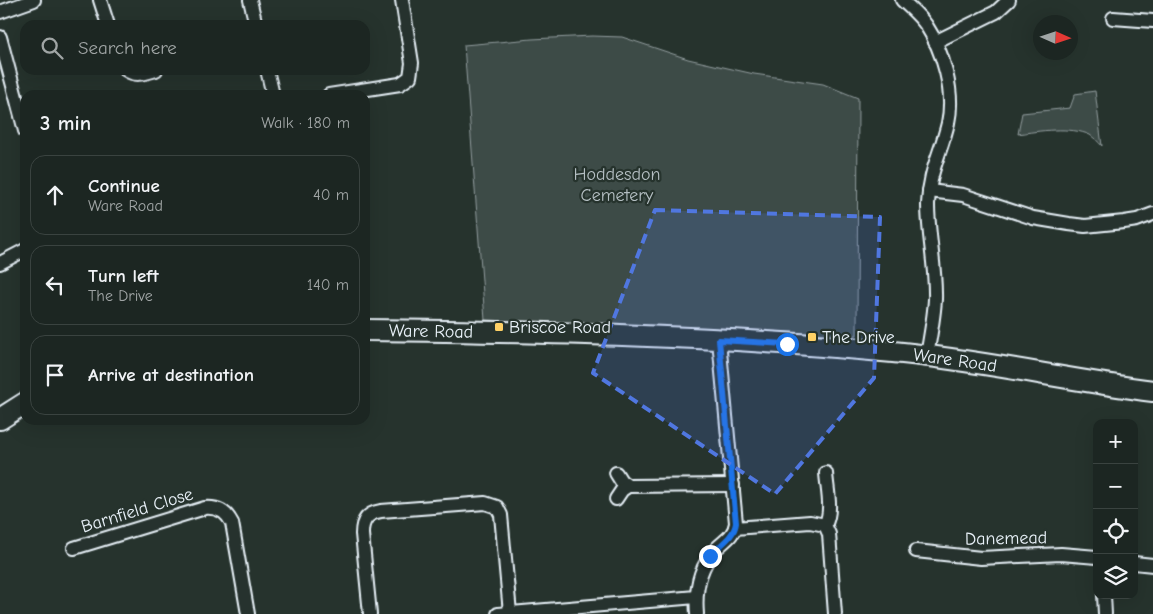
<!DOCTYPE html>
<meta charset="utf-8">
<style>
:root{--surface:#1c2622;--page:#29322f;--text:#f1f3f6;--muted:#a0a5a5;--line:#3a4340}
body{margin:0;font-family:"Comic Neue",sans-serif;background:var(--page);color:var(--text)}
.controls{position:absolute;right:15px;bottom:15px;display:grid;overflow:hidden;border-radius:10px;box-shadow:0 5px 20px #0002}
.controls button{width:45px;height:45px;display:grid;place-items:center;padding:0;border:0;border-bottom:1px solid var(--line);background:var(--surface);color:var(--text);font:25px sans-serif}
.compass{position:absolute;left:1033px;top:15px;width:45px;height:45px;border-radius:50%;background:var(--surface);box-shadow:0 5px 20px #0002;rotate:93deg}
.stop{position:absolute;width:15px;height:15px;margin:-11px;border:4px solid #1a73e8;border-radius:50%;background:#fff}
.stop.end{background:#1a73e8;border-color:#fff;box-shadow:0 1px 5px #0008}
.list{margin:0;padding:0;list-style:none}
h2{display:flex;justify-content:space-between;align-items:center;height:65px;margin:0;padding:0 20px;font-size:21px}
h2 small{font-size:16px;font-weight:400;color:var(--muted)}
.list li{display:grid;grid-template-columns:32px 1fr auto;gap:15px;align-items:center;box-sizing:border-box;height:80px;margin:0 10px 10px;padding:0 10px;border:1px solid var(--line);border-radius:15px}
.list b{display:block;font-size:19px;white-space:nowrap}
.list p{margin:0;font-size:16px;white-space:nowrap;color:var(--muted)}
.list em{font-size:16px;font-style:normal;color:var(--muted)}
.icon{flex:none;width:28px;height:28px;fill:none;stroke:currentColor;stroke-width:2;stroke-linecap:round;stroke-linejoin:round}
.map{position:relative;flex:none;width:1153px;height:614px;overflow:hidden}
.search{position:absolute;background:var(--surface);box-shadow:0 5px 20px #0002;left:20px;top:20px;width:350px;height:55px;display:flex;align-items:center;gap:12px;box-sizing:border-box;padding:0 18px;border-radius:15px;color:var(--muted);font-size:19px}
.panel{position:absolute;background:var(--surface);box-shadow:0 5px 20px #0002;left:20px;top:90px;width:350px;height:335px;border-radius:15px}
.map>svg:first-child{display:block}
.green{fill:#3e4b47;stroke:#939ea0}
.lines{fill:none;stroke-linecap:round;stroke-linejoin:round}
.street-casing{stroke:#e8f1f8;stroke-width:16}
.primary-casing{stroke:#e8f1f8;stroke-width:24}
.street{stroke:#26332d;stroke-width:12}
.primary{stroke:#26332d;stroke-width:20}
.route{stroke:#1a73e8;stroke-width:6}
.marked{fill:#5077e0;fill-opacity:0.2;stroke:#5077e0;stroke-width:4;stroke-dasharray:10 6;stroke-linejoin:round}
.poi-dot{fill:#ffd166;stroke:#26332d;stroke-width:2}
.labels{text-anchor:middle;stroke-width:4.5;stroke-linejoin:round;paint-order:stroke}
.park-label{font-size:18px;fill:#b5bfc3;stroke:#26332d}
.poi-label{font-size:18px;fill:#e8f1f8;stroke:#26332d;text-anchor:start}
.street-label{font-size:18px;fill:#e8f1f8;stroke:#26332d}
</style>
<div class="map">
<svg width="1153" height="614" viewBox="0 0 1153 614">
<rect width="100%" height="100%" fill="#26332d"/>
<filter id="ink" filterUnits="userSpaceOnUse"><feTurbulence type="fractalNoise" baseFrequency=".02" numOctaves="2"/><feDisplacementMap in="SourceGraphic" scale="10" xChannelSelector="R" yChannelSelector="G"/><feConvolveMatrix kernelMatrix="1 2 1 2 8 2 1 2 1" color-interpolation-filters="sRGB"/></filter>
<g filter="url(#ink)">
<g class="green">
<path d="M 592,36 L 622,37 L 688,59 L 754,74 L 823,84 L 858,98 L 857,335 L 485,320 L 464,45 L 532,39 Z"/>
<path d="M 1095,91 L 1102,146 C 1099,142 1094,138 1090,135 C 1071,126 1038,131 1018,134 L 1022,113 L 1070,108 L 1075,94 Z"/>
</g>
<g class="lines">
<defs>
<g id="street">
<path d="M 100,0 L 108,25"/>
<path d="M 250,0 L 256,25"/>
<path d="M 902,0 C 910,8 919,15 926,25 C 943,51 955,92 948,123 C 941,153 929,171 928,204 C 928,236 936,267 935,299 C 934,318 930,337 927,356"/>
<path d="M 0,12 L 34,0"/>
<path d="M 1113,18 L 1153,21"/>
<path d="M 0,37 L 25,131"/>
<path d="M 935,42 L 996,12 L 1009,0"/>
<path d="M 126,70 C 136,77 145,73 156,70"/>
<path d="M 267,70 L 273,95"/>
<path d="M 329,95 L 400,84 L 410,77 L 412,63 L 402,0"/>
<path d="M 929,191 L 963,195 L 1033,218 L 1069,224 L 1085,226 L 1124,222 L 1137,220 L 1153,214"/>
<path d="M 0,263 L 25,250"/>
<path d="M 616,473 L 621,481 L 628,486"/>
<path d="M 616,499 L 622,490 L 628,486 L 733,485"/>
<path d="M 825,525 C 833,511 827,489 826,473"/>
<path d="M 735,528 L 810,522 L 825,525 L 829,534 L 835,614"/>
<path d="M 74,548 L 205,508 C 217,507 226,511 232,523 L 248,614"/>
<path d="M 916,551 L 981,558 L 1061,554 L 1097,557"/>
<path d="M 1134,563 L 1153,565"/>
<path d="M 1104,595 L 1105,614"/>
<path d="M 370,614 L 362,534 C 362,521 367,513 381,511 L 485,503 L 497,507 L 501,515 L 510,613"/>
<path d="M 498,614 L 696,597"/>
<path d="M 697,614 C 695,591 699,568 715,550 C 723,541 734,537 736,523 L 719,340"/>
</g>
<g id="primary">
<path d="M 365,330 C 541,332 718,335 893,352 C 981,360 1066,380 1153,391"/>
<path d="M 0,419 L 25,403"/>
</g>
</defs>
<use href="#street" class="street-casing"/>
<use href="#primary" class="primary-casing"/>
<use href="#street" class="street"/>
<use href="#primary" class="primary"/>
</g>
</g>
<g class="lines" filter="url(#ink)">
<path class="route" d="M 710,556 C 719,545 734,538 736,523 L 719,340 L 787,344"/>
</g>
<path class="marked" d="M 655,210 L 880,217 L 874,378 L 775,494 L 593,373 Z"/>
<g class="poi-dot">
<rect x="494" y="322" width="10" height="10" rx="2.5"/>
<rect x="807" y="332" width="10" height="10" rx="2.5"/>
</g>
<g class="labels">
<g class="park-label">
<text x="617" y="180">Hoddesdon<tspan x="617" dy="21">Cemetery</tspan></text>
</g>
<g class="poi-label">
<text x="509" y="333">Briscoe Road</text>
<text x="822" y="343">The Drive</text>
</g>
<g class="street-label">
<text transform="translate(431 331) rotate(1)" y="6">Ware Road</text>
<text transform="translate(955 360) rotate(8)" y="6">Ware Road</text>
<text transform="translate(137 510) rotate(-17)" y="6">Barnfield Close</text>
<text transform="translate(1006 538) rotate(-1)" y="6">Danemead</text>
</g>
</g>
</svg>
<div class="controls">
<button>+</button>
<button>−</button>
<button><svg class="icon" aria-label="locate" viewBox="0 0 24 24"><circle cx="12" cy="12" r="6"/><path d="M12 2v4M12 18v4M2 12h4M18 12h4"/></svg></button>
<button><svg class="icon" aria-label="layers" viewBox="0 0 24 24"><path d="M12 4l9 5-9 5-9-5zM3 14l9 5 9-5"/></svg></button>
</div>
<svg class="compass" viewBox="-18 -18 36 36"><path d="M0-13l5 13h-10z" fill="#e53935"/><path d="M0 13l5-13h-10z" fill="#a0a5a5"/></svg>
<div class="stop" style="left:787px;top:344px"></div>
<div class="stop end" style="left:710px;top:556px"></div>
<div class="search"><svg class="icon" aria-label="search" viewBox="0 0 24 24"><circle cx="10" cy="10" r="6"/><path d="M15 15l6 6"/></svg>Search here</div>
<section class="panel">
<h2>3 min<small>Walk · 180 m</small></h2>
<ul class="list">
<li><svg class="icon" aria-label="ahead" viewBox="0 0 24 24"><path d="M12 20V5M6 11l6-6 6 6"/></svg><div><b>Continue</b><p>Ware Road</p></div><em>40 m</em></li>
<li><svg class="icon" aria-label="left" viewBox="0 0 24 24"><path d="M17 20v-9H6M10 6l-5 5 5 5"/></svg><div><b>Turn left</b><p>The Drive</p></div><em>140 m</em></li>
<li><svg class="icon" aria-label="arrive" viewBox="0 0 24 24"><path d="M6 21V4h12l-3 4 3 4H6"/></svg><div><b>Arrive at destination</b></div></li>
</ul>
</section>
</div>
